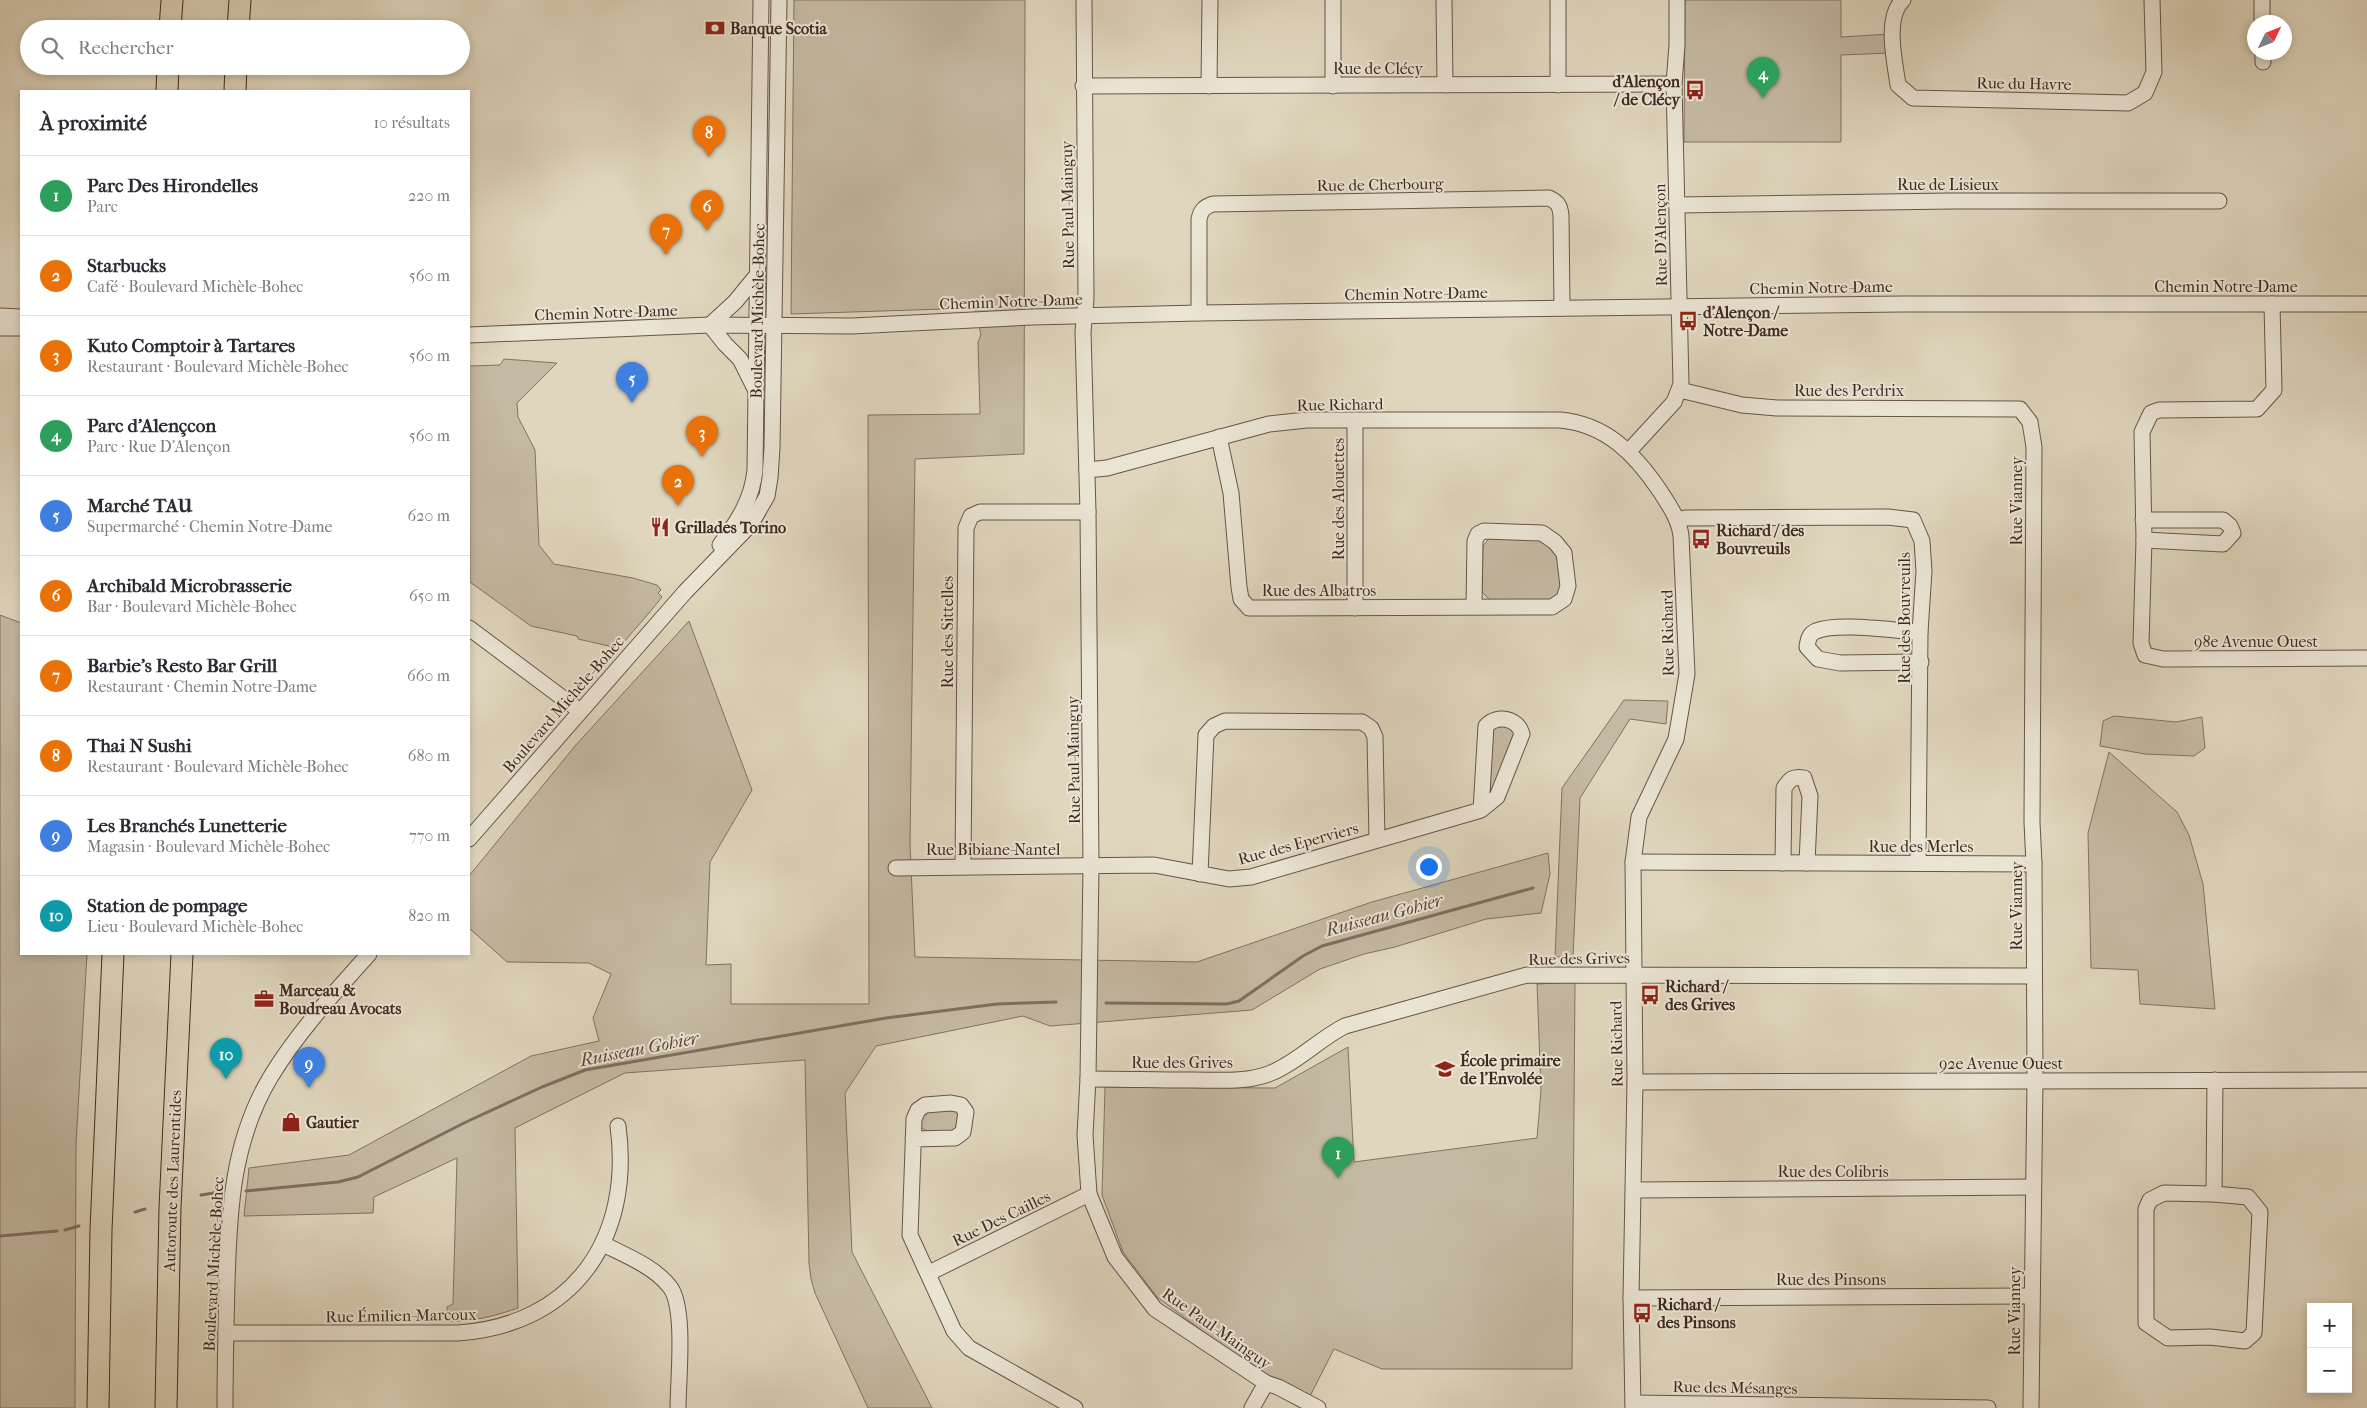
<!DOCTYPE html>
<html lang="fr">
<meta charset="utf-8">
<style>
:root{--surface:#fff;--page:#f7f7f7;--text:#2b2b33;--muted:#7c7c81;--line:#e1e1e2;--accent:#1a73e8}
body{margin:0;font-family:"IM FELL French Canon",serif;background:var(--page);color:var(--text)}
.controls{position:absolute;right:15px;bottom:15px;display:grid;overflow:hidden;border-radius:0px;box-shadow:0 2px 8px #0003}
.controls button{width:45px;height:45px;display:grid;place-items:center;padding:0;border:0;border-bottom:1px solid var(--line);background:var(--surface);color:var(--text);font:25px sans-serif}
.compass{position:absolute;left:2247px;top:15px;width:45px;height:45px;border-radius:50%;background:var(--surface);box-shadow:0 2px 8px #0003;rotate:47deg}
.you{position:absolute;left:1428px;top:866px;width:18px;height:18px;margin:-12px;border:4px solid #fff;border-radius:50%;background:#1a73e8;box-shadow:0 0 0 8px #1a73e833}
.badge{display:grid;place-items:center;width:32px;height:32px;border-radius:50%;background:var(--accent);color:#fff;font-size:16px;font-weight:700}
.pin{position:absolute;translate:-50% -41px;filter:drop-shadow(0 1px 2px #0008)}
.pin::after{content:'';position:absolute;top:26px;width:18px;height:15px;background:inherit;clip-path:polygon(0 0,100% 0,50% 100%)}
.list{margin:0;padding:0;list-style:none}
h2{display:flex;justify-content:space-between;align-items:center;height:65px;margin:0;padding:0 20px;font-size:21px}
h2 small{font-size:16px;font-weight:400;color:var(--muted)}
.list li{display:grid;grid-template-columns:32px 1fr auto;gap:15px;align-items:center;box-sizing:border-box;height:80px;padding:0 20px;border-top:1px solid var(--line)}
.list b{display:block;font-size:19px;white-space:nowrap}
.list p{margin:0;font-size:16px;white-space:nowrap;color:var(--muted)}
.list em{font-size:16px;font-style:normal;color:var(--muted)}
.icon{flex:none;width:28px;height:28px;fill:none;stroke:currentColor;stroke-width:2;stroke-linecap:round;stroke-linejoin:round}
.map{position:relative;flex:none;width:2367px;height:1408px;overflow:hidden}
.search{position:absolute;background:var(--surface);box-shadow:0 2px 8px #0003;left:20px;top:20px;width:450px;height:55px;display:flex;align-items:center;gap:12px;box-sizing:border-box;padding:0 18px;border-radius:28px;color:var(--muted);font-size:19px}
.panel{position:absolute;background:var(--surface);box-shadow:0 2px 8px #0003;left:20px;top:90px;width:450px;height:865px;border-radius:0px}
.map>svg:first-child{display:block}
.green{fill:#c4b9a2;stroke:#827262}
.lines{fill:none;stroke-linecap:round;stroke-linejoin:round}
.stream{stroke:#7f6e5f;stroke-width:3}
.minor-casing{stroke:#675548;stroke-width:17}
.highway-casing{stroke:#3f2a21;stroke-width:23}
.minor{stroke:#eae4d4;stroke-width:15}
.highway{stroke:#dfd6bd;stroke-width:21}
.labels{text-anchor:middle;stroke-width:4;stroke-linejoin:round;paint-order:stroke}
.poi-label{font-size:16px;font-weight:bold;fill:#3f2a21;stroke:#eae4d4;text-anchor:start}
.street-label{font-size:16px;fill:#3f2a21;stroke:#eae4d4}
.water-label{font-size:18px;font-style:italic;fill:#5a463b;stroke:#eae4d4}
</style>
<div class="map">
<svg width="2367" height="1408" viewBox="0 0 2367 1408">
<rect width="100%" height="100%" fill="#dfd6bd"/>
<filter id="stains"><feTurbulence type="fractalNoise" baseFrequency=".004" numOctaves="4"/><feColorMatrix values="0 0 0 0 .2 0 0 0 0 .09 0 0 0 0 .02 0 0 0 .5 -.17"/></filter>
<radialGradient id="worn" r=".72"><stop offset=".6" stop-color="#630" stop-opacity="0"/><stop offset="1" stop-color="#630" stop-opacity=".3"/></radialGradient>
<g class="green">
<path d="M 794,0 L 1025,0 L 1024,454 L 915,459 L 910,845 L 915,957 L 1197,962 L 1372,902 L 1548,853 L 1550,874 L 1541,913 L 1486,919 L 1395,947 L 1364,954 L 1320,969 L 1252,1010 L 1050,1026 L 1023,1016 L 876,1046 L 845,1093 L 852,1252 L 932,1408 L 868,1408 L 815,1293 L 811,1279 L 809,1263 L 805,1060 L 625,1073 L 515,1128 L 518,1308 C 495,1316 472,1322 448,1321 L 447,1307 L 453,1304 L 457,1158 L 374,1197 L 373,1213 L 244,1216 L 249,1168 L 349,1155 L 531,1056 L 599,1041 L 593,1018 L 611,974 L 589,963 L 507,962 L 469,928 L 469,876 L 575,746 L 689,621 L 752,790 L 710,862 L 706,965 L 731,964 L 731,1004 L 869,1004 L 868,415 L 980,414 L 978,342 L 981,335 L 975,308 L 791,314 Z"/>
<path d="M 1685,0 L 1841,0 L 1841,37 L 1890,34 L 1891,53 L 1841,55 L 1841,142 L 1684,142 Z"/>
<path d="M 504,359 L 557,363 L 517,403 L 518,417 L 535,450 L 539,545 L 554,564 L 633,578 L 657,585 L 661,590 L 658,593 L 662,597 C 649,614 630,634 615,653 L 609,646 L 578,639 L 577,636 L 531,626 L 470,582 L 469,366 L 500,365 Z"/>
<path d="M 1491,536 L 1537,537 L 1559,554 L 1561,591 L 1550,601 L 1491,601 L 1482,592 L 1483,546 Z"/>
<path d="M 0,615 L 21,623 L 21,954 L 87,954 L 76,1144 L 75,1408 L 0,1408 Z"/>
<path d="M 1624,700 L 1668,701 L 1666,724 L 1630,719 L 1580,798 L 1573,957 L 1555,957 L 1562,788 Z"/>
<path d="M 2114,716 L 2176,722 L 2202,717 L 2205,748 L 2194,756 L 2145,754 L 2100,746 L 2103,721 Z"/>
<path d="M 1510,725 L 1516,730 L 1493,795 L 1488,793 L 1493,728 Z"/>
<path d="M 2109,752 L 2177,812 L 2189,835 L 2203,884 L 2215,1009 L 2140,1004 L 2138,970 L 2091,968 L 2088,833 Z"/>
<path d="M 1575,982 L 1572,1369 L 1382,1369 L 1334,1349 L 1307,1402 L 1266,1379 L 1157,1297 L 1123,1252 L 1102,1195 L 1105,1087 L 1275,1088 L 1348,1047 L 1354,1162 L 1537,1138 L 1541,1091 L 1537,984 Z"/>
<path d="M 954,1110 L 961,1115 L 955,1133 L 928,1132 L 921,1127 L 920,1118 L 925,1111 Z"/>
</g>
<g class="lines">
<g class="stream">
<path d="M 1106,1003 L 1227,1004 L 1239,1001 L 1303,956 L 1322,946 L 1533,888"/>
<path d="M 246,1191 L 338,1182 L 358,1177 L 466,1122 L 542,1087 L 585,1070 L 886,1018 L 997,1004 L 1056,1002"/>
<path d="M 201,1195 L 214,1193"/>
<path d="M 135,1212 L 145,1209"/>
<path d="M 65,1230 L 79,1226"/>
<path d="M 0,1236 L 57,1231"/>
</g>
<defs>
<g id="minor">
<path d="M 1084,0 L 1086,299 L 1083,332 L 1088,512 L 1091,866 L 1088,1079 L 1085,1135 L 1089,1194 L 1115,1257 L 1155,1309 L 1266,1383 L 1278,1387 L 1318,1408"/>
<path d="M 1333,0 L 1333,86"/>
<path d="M 1444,0 L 1445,85"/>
<path d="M 1903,0 C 1884,18 1895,62 1898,85 L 1913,98 L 2128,103 L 2145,93 L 2154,72 L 2152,0"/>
<path d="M 2262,0 L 2262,22"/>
<path d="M 2263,52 L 2263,62"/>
<path d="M 1558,85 L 1558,0"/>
<path d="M 1083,86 L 1674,84"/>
<path d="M 1209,86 L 1210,0"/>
<path d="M 1677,205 L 1952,201 L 2219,201"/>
<path d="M 2272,304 L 2274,390 L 2257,409 L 2159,410 L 2151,413 L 2142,432 L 2144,540 L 2141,643 L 2145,655 L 2163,659 L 2367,658"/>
<path d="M 1199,313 L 1199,219 C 1201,210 1204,207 1213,204 L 1549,198 C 1558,202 1560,206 1561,215 L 1562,308"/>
<path d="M 0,316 L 21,317"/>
<path d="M 710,325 L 725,344 L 740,359 L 755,389"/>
<path d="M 710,325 L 735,302 L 758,274"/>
<path d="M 0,328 L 21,328"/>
<path d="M 469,335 L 710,325 L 852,326 L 1032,317 L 1199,313 L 1903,304 L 2367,304"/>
<path d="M 1680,390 L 1742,405 L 1777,408 L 2020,409 L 2030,422 L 2034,447 L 2032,822 L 2034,864 L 2035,1080 L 2031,1408"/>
<path d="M 1219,437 L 1231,493 L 1239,587 L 1241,599 L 1249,608 L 1552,607 L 1564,599 L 1568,586 L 1564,553 L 1555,542 L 1542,533 L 1484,531 L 1478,534 L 1475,541 L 1474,607"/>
<path d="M 1629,451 L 1674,402 L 1681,384 L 1674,84 L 1677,45 L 1677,0"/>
<path d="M 1087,470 L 1107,468 L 1269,424 L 1307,420 L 1560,420 C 1606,424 1635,454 1660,491 C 1669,505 1679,519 1681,536 L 1687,674 L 1676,739 L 1639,817 L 1633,862 L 1635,1082 L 1631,1298 L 1633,1408"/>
<path d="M 1677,520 L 1685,518 L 1888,517 L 1913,520 L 1922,541 L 1924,571 L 1920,632 L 1918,863"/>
<path d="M 2143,520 L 2223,520 L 2230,526 L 2233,533 L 2223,544 L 2144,540"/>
<path d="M 720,545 C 738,521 752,500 755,470 L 761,0"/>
<path d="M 1355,608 L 1355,420"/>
<path d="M 469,628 L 580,711"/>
<path d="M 1920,632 C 1894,631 1839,622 1816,631 C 1809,634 1808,640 1807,647 L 1818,659 L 1840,663 L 1921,662"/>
<path d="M 469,839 L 685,592 L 751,524 L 767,496 L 770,478 L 772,448 L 779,0"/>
<path d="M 1633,862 L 2034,864"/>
<path d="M 1783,863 L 1784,788 C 1790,779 1793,776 1804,778 L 1810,796 L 1807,863"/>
<path d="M 963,866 L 966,528 L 971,516 L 980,512 L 1088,512"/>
<path d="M 896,868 L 1154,865 L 1229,879 L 1251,877 L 1481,810 L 1497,797 L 1522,734 C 1518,718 1497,714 1486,726 L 1481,810"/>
<path d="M 1200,874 L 1206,735 L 1214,726 L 1225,721 L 1362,722 L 1371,728 L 1375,737 L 1377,839"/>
<path d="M 1088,1079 C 1123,1079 1157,1080 1192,1080 C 1217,1080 1247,1083 1271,1073 C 1298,1062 1319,1039 1345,1026 L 1527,975 L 2033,976"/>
<path d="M 1635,1082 L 2367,1080"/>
<path d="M 913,1139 L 955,1138 L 963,1132 L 966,1112 L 961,1105 L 951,1103 L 925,1105 L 918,1110 L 914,1119 L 910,1235 L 954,1331 L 969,1348 L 1075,1408"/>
<path d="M 1634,1190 L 2032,1187"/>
<path d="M 2164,1193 L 2214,1194 L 2248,1197 L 2260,1212 L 2254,1333 L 2245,1341 L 2210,1337 L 2168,1338 L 2146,1323 L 2146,1209 L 2150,1200 Z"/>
<path d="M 2214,1194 L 2215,1080"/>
<path d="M 603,1244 C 625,1255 655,1267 670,1287 C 686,1308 678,1380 678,1408"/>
<path d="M 929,1273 L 1089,1194"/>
<path d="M 1631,1298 L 2031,1296"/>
<path d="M 226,1333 L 458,1333 C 574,1325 633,1238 618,1126"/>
<path d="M 1633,1403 L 1988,1408"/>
<path d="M 225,1408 C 225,1366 226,1325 227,1283 C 229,1211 232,1142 270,1078 C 297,1033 334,993 369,954"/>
<path d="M 1252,1408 L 1266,1383"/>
</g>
<g id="highway">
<path d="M 170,29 L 172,0"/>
<path d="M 238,29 L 240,0"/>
<path d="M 167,91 L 168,66"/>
<path d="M 235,91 L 236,66"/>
<path d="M 98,1408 L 101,1230 L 113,954"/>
<path d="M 166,1408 L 170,1208 L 182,954"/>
</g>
</defs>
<use href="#minor" class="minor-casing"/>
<use href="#highway" class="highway-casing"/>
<use href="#minor" class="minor"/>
<use href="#highway" class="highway"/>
</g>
<defs>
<symbol id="bank-bare" viewBox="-9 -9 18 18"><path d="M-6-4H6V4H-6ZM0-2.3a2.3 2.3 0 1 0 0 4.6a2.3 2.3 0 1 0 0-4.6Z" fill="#8f2418" stroke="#eae4d4" stroke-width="2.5" paint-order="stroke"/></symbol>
<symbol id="bus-bare" viewBox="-9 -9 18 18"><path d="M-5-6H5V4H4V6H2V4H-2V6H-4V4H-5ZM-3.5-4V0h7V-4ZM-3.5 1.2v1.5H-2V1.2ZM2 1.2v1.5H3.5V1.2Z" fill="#8f2418" stroke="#eae4d4" stroke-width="2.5" paint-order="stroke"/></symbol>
<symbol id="restaurant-bare" viewBox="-9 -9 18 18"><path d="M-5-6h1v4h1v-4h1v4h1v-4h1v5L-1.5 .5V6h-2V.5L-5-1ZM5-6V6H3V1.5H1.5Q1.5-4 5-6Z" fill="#8f2418" stroke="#eae4d4" stroke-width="2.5" paint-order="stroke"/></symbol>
<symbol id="office-bare" viewBox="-9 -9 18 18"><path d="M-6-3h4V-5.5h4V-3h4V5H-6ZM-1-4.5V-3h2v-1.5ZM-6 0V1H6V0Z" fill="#8f2418" stroke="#eae4d4" stroke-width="2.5" paint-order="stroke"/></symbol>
<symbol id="school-bare" viewBox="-9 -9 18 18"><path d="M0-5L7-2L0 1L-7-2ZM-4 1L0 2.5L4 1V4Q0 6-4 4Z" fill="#8f2418" stroke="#eae4d4" stroke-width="2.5" paint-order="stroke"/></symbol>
<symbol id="shop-bare" viewBox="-9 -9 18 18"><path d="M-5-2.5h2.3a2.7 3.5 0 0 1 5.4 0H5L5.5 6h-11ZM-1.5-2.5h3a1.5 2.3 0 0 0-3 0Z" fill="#8f2418" stroke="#eae4d4" stroke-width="2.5" paint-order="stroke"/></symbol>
</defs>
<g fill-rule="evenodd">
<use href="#bank-bare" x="701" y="14" width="28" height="28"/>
<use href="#bus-bare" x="1681" y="76" width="28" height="28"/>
<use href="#bus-bare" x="1674" y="307" width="28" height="28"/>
<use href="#restaurant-bare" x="646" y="513" width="28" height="28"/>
<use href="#bus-bare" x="1687" y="525" width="28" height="28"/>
<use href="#bus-bare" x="1636" y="981" width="28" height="28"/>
<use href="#office-bare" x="250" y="985" width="28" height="28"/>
<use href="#school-bare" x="1431" y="1055" width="28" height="28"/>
<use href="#shop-bare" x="277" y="1108" width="28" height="28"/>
<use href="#bus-bare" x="1628" y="1299" width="28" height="28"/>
</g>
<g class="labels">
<g class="poi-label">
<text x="730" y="34">Banque Scotia</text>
<text x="1680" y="87" text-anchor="end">d'Alençon<tspan x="1680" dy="18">/ de Clécy</tspan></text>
<text x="1703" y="318">d'Alençon /<tspan x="1703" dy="18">Notre-Dame</tspan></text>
<text x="675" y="533">Grillades Torino</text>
<text x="1716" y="536">Richard / des<tspan x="1716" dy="18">Bouvreuils</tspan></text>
<text x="1665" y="992">Richard /<tspan x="1665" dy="18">des Grives</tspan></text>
<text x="279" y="996">Marceau &amp;<tspan x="279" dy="18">Boudreau Avocats</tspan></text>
<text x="1460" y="1066">École primaire<tspan x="1460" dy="18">de l'Envolée</tspan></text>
<text x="306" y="1128">Gautier</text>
<text x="1657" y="1310">Richard /<tspan x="1657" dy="18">des Pinsons</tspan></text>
</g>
<g class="street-label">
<text x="1378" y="74">Rue de Clécy</text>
<text transform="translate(2024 83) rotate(1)" y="6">Rue du Havre</text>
<text transform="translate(1380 184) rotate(-1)" y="6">Rue de Cherbourg</text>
<text x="1948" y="190">Rue de Lisieux</text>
<text transform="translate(1067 205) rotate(-91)" y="6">Rue Paul-Mainguy</text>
<text transform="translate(1660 235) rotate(-91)" y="6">Rue D'Alençon</text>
<text x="2226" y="292">Chemin Notre-Dame</text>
<text transform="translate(1821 287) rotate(-1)" y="6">Chemin Notre-Dame</text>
<text transform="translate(1416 293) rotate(-1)" y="6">Chemin Notre-Dame</text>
<text transform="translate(1011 301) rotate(-2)" y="6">Chemin Notre-Dame</text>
<text transform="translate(757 311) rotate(-89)" y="6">Boulevard Michèle-Bohec</text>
<text transform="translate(606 312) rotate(-2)" y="6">Chemin Notre-Dame</text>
<text x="1849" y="396">Rue des Perdrix</text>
<text transform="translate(1340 404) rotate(-1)" y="6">Rue Richard</text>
<text transform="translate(1338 499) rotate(-90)" y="6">Rue des Alouettes</text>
<text transform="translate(2016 501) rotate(-90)" y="6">Rue Vianney</text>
<text x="1319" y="596">Rue des Albatros</text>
<text transform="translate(1904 618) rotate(-90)" y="6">Rue des Bouvreuils</text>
<text transform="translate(947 632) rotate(-90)" y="6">Rue des Sittelles</text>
<text transform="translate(1667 633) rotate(-91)" y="6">Rue Richard</text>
<text x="2256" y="647">98e Avenue Ouest</text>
<text transform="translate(563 704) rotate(-49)" y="6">Boulevard Michèle-Bohec</text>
<text transform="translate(1073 760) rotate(-91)" y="6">Rue Paul-Mainguy</text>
<text transform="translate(1298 843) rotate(-15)" y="6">Rue des Eperviers</text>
<text x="1921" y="852">Rue des Merles</text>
<text x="993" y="855">Rue Bibiane-Nantel</text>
<text transform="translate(2016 906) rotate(-90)" y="6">Rue Vianney</text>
<text transform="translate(1579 958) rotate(-1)" y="6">Rue des Grives</text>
<text transform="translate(1616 1044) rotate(-91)" y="6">Rue Richard</text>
<text x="1182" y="1068">Rue des Grives</text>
<text x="2001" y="1069">92e Avenue Ouest</text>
<text x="1833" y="1177">Rue des Colibris</text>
<text transform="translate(172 1181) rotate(-88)" y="6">Autoroute des Laurentides</text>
<text transform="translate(1001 1218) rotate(-26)" y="6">Rue Des Cailles</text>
<text transform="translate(213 1264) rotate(-87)" y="6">Boulevard Michèle-Bohec</text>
<text x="1831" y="1285">Rue des Pinsons</text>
<text transform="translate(2014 1311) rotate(-90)" y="6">Rue Vianney</text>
<text transform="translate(401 1315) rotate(-1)" y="6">Rue Émilien-Marcoux</text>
<text transform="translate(1217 1328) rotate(35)" y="6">Rue Paul-Mainguy</text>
<text transform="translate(1735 1387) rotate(1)" y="6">Rue des Mésanges</text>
</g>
<g class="water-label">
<text transform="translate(1384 915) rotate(-15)" y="6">Ruisseau Gohier</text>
<text transform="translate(639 1049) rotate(-11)" y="6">Ruisseau Gohier</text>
</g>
</g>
<rect width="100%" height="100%" filter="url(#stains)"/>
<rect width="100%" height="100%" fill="url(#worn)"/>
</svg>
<div class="controls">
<button>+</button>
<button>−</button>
</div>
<svg class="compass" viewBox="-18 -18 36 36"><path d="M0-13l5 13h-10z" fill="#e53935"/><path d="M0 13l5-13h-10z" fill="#7c7c81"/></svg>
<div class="you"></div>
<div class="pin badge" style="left:1338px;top:1178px;background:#2e9e5b">1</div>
<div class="pin badge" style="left:678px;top:506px;background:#e8710a">2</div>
<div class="pin badge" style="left:702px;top:457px;background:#e8710a">3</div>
<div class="pin badge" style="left:1763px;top:98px;background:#2e9e5b">4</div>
<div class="pin badge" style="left:632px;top:403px;background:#3f7fe0">5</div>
<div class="pin badge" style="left:707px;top:231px;background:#e8710a">6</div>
<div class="pin badge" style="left:666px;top:255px;background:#e8710a">7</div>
<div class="pin badge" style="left:709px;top:157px;background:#e8710a">8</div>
<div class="pin badge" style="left:309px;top:1088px;background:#3f7fe0">9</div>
<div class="pin badge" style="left:226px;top:1079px;background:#0f9aa8">10</div>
<div class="search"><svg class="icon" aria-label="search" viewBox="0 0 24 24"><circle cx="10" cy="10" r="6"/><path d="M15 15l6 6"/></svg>Rechercher</div>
<section class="panel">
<h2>À proximité<small>10 résultats</small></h2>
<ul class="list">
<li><span class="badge" style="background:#2e9e5b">1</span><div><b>Parc Des Hirondelles</b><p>Parc</p></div><em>220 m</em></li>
<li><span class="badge" style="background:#e8710a">2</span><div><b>Starbucks</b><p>Café · Boulevard Michèle-Bohec</p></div><em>560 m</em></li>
<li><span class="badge" style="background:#e8710a">3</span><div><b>Kuto Comptoir à Tartares</b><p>Restaurant · Boulevard Michèle-Bohec</p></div><em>560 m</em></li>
<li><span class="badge" style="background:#2e9e5b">4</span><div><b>Parc d'Alençcon</b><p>Parc · Rue D'Alençon</p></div><em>560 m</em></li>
<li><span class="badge" style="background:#3f7fe0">5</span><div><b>Marché TAU</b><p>Supermarché · Chemin Notre-Dame</p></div><em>620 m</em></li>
<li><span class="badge" style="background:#e8710a">6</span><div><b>Archibald Microbrasserie</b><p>Bar · Boulevard Michèle-Bohec</p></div><em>650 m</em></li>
<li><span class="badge" style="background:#e8710a">7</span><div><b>Barbie's Resto Bar Grill</b><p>Restaurant · Chemin Notre-Dame</p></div><em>660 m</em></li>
<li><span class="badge" style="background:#e8710a">8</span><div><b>Thai N Sushi</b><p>Restaurant · Boulevard Michèle-Bohec</p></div><em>680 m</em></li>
<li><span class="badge" style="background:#3f7fe0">9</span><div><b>Les Branchés Lunetterie</b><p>Magasin · Boulevard Michèle-Bohec</p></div><em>770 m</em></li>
<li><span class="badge" style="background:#0f9aa8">10</span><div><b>Station de pompage</b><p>Lieu · Boulevard Michèle-Bohec</p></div><em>820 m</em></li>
</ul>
</section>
</div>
